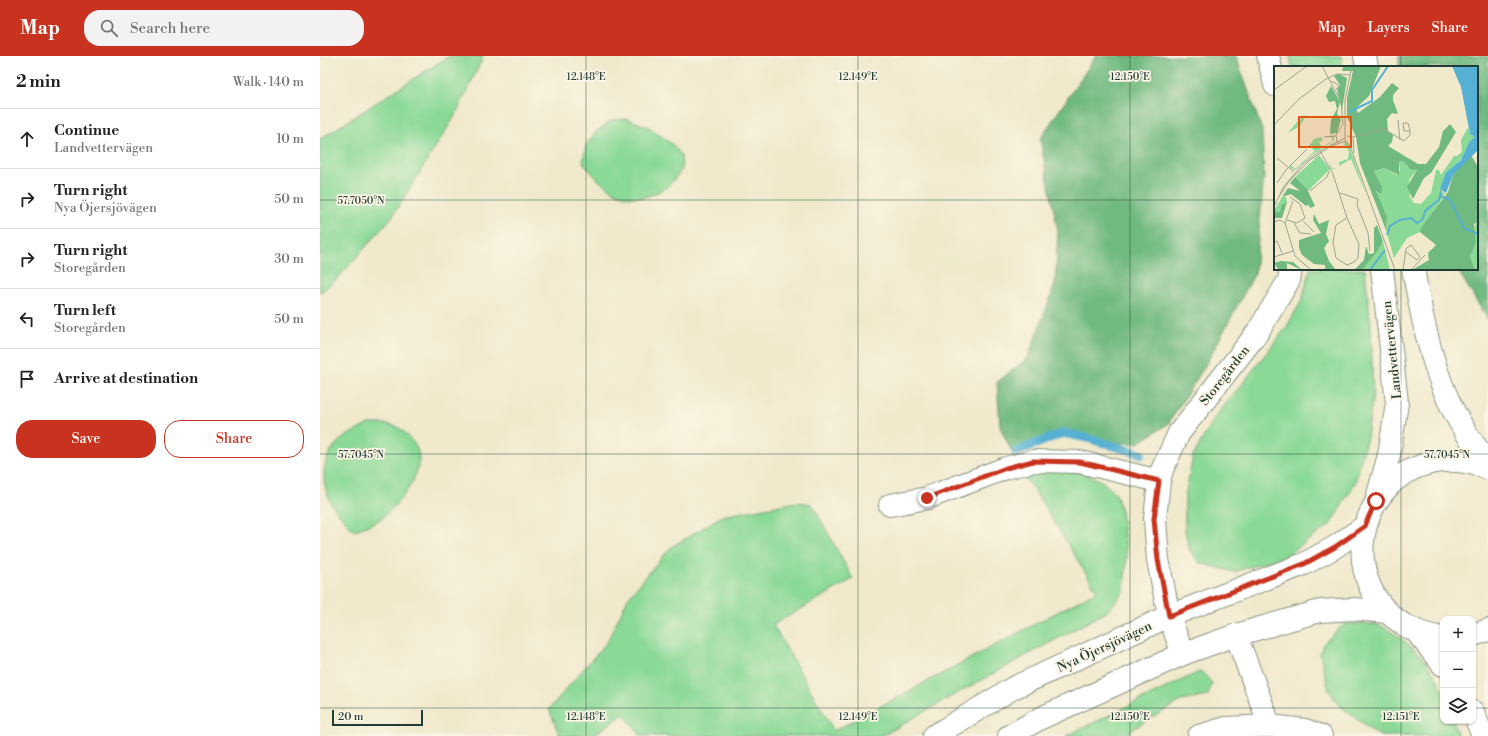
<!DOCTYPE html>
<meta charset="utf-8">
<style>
:root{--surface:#fff;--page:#f2f2f2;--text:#222;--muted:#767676;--line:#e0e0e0;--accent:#c8321e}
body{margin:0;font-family:"Libre Bodoni",serif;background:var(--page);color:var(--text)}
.controls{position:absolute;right:12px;bottom:12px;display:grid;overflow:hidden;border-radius:8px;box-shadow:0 1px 3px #0004}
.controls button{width:36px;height:36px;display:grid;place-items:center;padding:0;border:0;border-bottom:1px solid var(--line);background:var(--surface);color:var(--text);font:20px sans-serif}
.scale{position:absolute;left:12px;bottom:10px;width:91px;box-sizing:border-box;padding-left:4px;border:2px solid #1f3d34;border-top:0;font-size:11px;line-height:14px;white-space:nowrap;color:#1f3d34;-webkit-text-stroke:3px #fcf5e5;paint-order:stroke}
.stop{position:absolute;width:12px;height:12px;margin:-9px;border:3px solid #c8321e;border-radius:50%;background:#fff}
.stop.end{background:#c8321e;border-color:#fff;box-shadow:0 1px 4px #0008}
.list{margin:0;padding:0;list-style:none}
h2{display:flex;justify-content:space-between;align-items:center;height:52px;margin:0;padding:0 16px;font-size:17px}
h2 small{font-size:13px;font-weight:400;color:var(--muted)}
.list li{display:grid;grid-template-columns:26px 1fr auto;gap:12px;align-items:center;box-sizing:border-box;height:60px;padding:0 16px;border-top:1px solid var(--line)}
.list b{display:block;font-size:15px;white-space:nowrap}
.list p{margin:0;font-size:13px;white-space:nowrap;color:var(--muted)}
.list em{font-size:13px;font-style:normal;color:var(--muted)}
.actions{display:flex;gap:8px;padding:12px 16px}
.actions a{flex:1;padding:9px 0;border:1px solid var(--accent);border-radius:16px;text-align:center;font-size:14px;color:var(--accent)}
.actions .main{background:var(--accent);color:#fff}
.icon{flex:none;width:22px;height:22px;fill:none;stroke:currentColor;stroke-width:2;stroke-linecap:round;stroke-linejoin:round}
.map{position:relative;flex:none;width:1168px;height:680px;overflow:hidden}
header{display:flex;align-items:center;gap:24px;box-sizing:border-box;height:56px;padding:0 20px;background:var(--accent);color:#fff}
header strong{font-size:19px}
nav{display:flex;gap:22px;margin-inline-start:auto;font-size:14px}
.search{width:280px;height:36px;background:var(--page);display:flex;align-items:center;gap:10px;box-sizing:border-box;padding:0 14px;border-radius:16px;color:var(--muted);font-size:15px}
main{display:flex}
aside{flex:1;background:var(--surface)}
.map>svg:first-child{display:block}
.green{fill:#8bd997;stroke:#558b66}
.forest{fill:#70b980;stroke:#487b5a}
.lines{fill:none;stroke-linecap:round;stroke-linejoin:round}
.stream{stroke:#55b0d3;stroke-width:9}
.minor-casing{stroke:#889380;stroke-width:24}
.minor{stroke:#fff;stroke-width:22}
.route{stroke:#c8321e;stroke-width:5}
.ticks{fill:none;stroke:#1f3d34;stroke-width:1;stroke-opacity:0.45}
.labels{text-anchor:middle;stroke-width:3.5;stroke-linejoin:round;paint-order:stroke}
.street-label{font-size:13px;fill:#1f3d34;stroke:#fcf5e5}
.inset-river{fill:none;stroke:#55b0d3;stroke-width:2}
.inset-road{fill:none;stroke:#9ca48f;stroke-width:1}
.view{fill:#de580e;fill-opacity:0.15;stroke:#de580e;stroke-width:2}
.inset-edge{fill:none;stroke:#1f3d34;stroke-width:2}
.ticks-label{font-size:10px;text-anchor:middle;fill:#1f3d34;stroke:#fcf5e5;stroke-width:3.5;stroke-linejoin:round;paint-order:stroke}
</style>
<header>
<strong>Map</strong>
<div class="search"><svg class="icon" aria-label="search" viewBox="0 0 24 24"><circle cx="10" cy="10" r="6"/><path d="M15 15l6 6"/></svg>Search here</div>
<nav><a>Map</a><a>Layers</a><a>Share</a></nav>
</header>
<main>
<aside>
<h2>2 min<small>Walk · 140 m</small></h2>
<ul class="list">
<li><svg class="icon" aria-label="ahead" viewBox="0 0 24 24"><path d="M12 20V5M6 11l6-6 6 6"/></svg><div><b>Continue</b><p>Landvettervägen</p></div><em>10 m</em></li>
<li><svg class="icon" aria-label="right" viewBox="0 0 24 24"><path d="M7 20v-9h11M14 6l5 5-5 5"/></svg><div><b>Turn right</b><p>Nya Öjersjövägen</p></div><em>50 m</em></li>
<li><svg class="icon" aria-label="right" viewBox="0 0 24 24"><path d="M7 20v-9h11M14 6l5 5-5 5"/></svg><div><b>Turn right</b><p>Storegården</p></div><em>30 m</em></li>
<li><svg class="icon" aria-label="left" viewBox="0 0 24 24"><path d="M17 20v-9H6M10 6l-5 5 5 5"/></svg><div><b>Turn left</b><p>Storegården</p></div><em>50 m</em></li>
<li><svg class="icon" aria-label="arrive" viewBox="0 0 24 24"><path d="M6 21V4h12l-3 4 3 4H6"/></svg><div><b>Arrive at destination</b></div></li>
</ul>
<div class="actions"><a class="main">Save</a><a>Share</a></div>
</aside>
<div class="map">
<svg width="1168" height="680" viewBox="0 0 1168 680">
<rect width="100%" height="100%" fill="#fcf5e5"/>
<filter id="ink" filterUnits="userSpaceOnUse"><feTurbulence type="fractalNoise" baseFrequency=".025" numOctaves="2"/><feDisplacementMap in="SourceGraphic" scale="8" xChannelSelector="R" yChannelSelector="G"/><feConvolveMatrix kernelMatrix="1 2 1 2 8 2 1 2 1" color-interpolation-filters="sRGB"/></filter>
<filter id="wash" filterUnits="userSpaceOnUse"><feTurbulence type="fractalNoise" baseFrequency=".012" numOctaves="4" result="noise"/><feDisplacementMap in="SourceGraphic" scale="16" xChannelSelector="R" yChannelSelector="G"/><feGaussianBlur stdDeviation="0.9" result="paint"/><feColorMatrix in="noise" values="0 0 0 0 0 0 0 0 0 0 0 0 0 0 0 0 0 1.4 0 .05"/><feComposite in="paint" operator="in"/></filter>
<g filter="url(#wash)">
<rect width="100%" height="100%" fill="#f0e9cc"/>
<g class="green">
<path d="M 129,0 L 163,0 L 160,8 L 136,58 L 72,161 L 18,222 L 0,237 L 0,83 Z"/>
<path d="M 970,0 L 1021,0 L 1022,11 L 972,11 Z"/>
<path d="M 307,63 L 329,71 L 353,89 L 361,100 L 362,113 C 358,119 353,126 348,130 C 314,155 285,136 263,106 L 266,89 L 277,75 L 292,64 Z"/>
<path d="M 990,213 L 1045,213 L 1051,271 L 1053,338 L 1047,381 L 1035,427 L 1010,469 L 966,500 L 914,516 L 880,507 L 870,495 L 865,475 L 865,441 L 873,400 L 895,361 L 922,328 L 966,272 L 982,244 Z"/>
<path d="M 49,368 C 58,368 70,367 79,372 C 83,374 87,379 90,383 C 115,406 81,446 62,462 C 54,468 42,471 34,475 C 27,466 18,458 12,449 C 0,426 0,400 22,383 C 30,377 40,373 49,368 Z"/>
<path d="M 737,414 L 767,418 L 783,426 L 796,438 L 801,455 L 807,500 L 804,535 L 788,555 L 634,639 L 562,680 L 321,680 L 304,658 L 272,680 L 240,680 L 229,653 L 287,586 L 308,542 L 350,492 L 402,460 L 477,446 L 492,448 L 533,523 L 453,569 L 514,675 L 777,535 L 715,436 L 700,415 Z"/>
<path d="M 1041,567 L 1060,569 L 1079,581 L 1101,599 L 1118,623 L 1123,636 L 1123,665 L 1133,665 L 1138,680 L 1060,680 L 1022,652 L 1009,635 L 1000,598 L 1003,588 L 1024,568 Z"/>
<path d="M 881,615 L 892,627 L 888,640 L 861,645 L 811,674 L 808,680 L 746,680 Z"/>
</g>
<g class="forest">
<path d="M 776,0 L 916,0 L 942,74 L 944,120 L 935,217 L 885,310 L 848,368 L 818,387 L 792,387 L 743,376 L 692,396 L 680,371 L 677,326 L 708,302 L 735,229 L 738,176 L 720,83 Z"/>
<path d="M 1079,0 L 1168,0 L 1168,264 L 1137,213 L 1157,213 L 1157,11 L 1079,11 Z"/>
</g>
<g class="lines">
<path class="stream" d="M 696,396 L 743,377 L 767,382 L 821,398"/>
</g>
</g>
<g filter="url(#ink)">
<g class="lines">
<defs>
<g id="minor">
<path d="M 948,0 L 955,29"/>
<path d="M 1045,0 L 1047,11"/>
<path d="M 1093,213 C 1106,282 1119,352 1168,405"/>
<path d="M 1057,442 L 1069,399 L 1077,347 L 1062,213"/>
<path d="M 570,449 L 607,442 L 686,412 L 713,405 L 760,406 L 839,425"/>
<path d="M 1095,574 L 1123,609"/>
<path d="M 916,579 L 950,670"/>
<path d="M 1153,579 L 1168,574"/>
<path d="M 1123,582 C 1111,580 1099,577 1088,571 C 1015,532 1034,421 1115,406 C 1133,403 1151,405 1168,413"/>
<path d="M 863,598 L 849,560 L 838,504 L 835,463 L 839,425 L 842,414 L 859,377 L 937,277 L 969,224 L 971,213"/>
<path d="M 1153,656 L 1163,680"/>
<path d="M 614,680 L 693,632 L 849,560 L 984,508 L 1015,491 L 1045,470"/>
<path d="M 689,680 L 721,662 L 863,598 L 916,579 L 1000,555 L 1033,553 L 1068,556"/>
<path d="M 879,680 L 906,672 L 950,670 L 985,674 L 1001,680"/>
</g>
</defs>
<use href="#minor" class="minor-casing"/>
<use href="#minor" class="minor"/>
</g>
</g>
<g class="lines" filter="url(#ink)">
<path class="route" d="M 607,442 L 686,412 L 713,405 L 760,406 L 839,425 L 834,463 L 838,504 L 849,560 L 984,508 L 1015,491 L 1045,470 L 1050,458 L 1056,445"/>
</g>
<path class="ticks" d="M 266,0 L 266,680M 538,0 L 538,680M 810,0 L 810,680M 1081,0 L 1081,11M 0,144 L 955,144M 1157,144 L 1168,144M 1081,213 L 1081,680M 0,398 L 1168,398M 0,652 L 1123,652M 1153,652 L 1168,652"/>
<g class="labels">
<g class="street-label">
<text transform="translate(1071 294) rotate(-96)" y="5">Landvettervägen</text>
<text transform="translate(904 319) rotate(-52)" y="5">Storegården</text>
<text transform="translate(784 590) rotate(-25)" y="5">Nya Öjersjövägen</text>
</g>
</g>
<g transform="translate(954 10)">
<rect width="204" height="204" fill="#f0e9cc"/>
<path d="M 32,49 L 26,60 L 14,67 L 23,56 ZM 194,61 L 196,68 L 201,71 L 194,80 L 192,87 L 172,111 L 168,126 L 171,127 L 168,133 L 146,166 L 133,172 L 120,192 L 112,164 L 113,151 L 102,129 L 104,124 L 107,128 L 106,117 L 100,105 L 110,102 L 123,109 L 126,104 L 125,96 L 129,95 L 134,101 L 143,104 L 135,114 L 136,131 L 140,137 L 147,138 L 157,127 L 162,104 L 165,104 L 167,109 L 180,90 L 183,90 L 188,86 L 187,74 ZM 56,69 L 60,70 L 60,75 L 39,88 L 21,104 L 16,102 L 17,99 L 21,103 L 41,85 L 35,80 L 40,73 L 47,71 L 49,74 L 45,76 L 48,81 L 59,75 ZM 71,76 L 74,77 L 92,128 L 77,93 L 58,104 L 54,95 L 59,103 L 65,100 L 65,96 L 74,93 L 75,85 L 70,79 ZM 45,89 L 56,103 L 34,125 L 21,111 ZM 8,131 L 12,131 L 13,136 L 6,146 L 0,145 ZM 202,155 L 204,155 L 204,204 L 201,204 L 196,190 L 202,177 L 200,166 ZM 109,175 L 116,204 L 88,204 L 103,186 Z" fill="#8bd997"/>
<path d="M 75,0 L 107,0 L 95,30 L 82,42 L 84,47 L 106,31 L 118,17 L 125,22 L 119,29 L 119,34 L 124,48 L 118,47 L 113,53 L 114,65 L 119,69 L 118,76 L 114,80 L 144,98 L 152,98 L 165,81 L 169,65 L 176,58 L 182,66 L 157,107 L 150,112 L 139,133 L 133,121 L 143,104 L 136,103 L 129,95 L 125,96 L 125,109 L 110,102 L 100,105 L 108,121 L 107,128 L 102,125 L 113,151 L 112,164 L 86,97 L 82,71 L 73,51 L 73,32 L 79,5 L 68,5 L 69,1 ZM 64,8 L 73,12 L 68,44 L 63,24 L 66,19 L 60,10 ZM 57,20 L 66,36 L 63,47 L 67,54 L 63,67 L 56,68 L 57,54 L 63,43 L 61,35 L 55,36 L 52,30 ZM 197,89 L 204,101 L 204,155 L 200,158 L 202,177 L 196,190 L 201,204 L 138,204 L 155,194 L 154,187 L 162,179 L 146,166 L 147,162 L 174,126 L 179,109 ZM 21,111 L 33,123 L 41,140 L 36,142 L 35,139 L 32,140 L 17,128 L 8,131 L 14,122 L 26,125 L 16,117 ZM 13,136 L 8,152 L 0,152 L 0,145 L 6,146 L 8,139 ZM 40,148 L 45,158 L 55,154 L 52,168 L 55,175 L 50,182 L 55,195 L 62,204 L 51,204 L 51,199 L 40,198 L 28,189 L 25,182 L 25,174 L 47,167 L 39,154 ZM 103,159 L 109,175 L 103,186 L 88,204 L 80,204 L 90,194 L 92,180 L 95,188 L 100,187 L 100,162 ZM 7,195 L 19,196 L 28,204 L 13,197 L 13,204 L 5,204 L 0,197 Z" fill="#70b980"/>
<path d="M 178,0 L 204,0 L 204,84 L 179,109 L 172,127 L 166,123 L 172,107 L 187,94 L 196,75 L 201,71 L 196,68 L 187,21 Z" fill="#55b0d3"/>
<path class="inset-river" d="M 75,46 L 98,35 L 98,24 L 114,0M 166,130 L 176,134 L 190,162 L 204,168M 113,169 L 116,160 L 126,154 L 137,152 L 143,157 L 149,153 L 151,145 L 165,134 L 167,125M 96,204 L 111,184"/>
<path class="inset-road" d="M 48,0 L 67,36 L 69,58 L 62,69 L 63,76M 78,0 L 71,34 L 71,74 L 76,80 L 121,204M 57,15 L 65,19 L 62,24M 0,24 L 33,0M 124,54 L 126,74M 0,59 L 25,33 L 52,13 L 63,8 L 76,9M 73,70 L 79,71 L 80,87M 50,71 L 62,70M 79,71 L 110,63 L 130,75 L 136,69 L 136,65 L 134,57 L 129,57 L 130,65 L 136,65M 46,85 L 59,108 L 73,152 L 85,178 L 84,192 L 80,196 L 73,199 L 62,192 L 59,176 L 62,159 L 73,152M 3,92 L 20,106M 3,117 L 12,104 L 33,83M 36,125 L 53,111 L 55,105M 66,127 L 84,133 L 83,139 L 94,167 L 96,185M 6,129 L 16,114 L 36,94 L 57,80 L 72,75M 0,141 L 10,120 L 29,98 L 46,85 L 71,72M 13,154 L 23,157 L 31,152 L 26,138 L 16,131M 29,155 L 40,166M 0,156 L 6,154 L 11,157 L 21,190 L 37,204M 11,157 L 19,135M 20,157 L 26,167 L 37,168M 0,176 L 3,175 L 8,187M 0,191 L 19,185M 129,204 L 132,183 L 134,181 L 137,179 L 146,191 L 143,194 L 132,186M 137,204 L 151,189"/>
<path class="view" d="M 25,51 L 77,51 L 77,81 L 25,81 Z"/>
<rect width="204" height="204" class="inset-edge"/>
</g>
<g class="ticks-label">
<text x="266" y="24">12.148°E</text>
<text x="538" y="24">12.149°E</text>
<text x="810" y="24">12.150°E</text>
<text x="41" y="148">57.7050°N</text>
<text x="41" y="402">57.7045°N</text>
<text x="1127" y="402">57.7045°N</text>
<text x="266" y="664">12.148°E</text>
<text x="538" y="664">12.149°E</text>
<text x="810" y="664">12.150°E</text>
<text x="1081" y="664">12.151°E</text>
</g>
</svg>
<div class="controls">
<button>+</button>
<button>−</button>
<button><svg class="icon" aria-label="layers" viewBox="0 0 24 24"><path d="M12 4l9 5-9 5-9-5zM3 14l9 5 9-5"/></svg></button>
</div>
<div class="scale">20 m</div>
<div class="stop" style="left:1056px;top:445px"></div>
<div class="stop end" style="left:607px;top:442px"></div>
</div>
</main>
